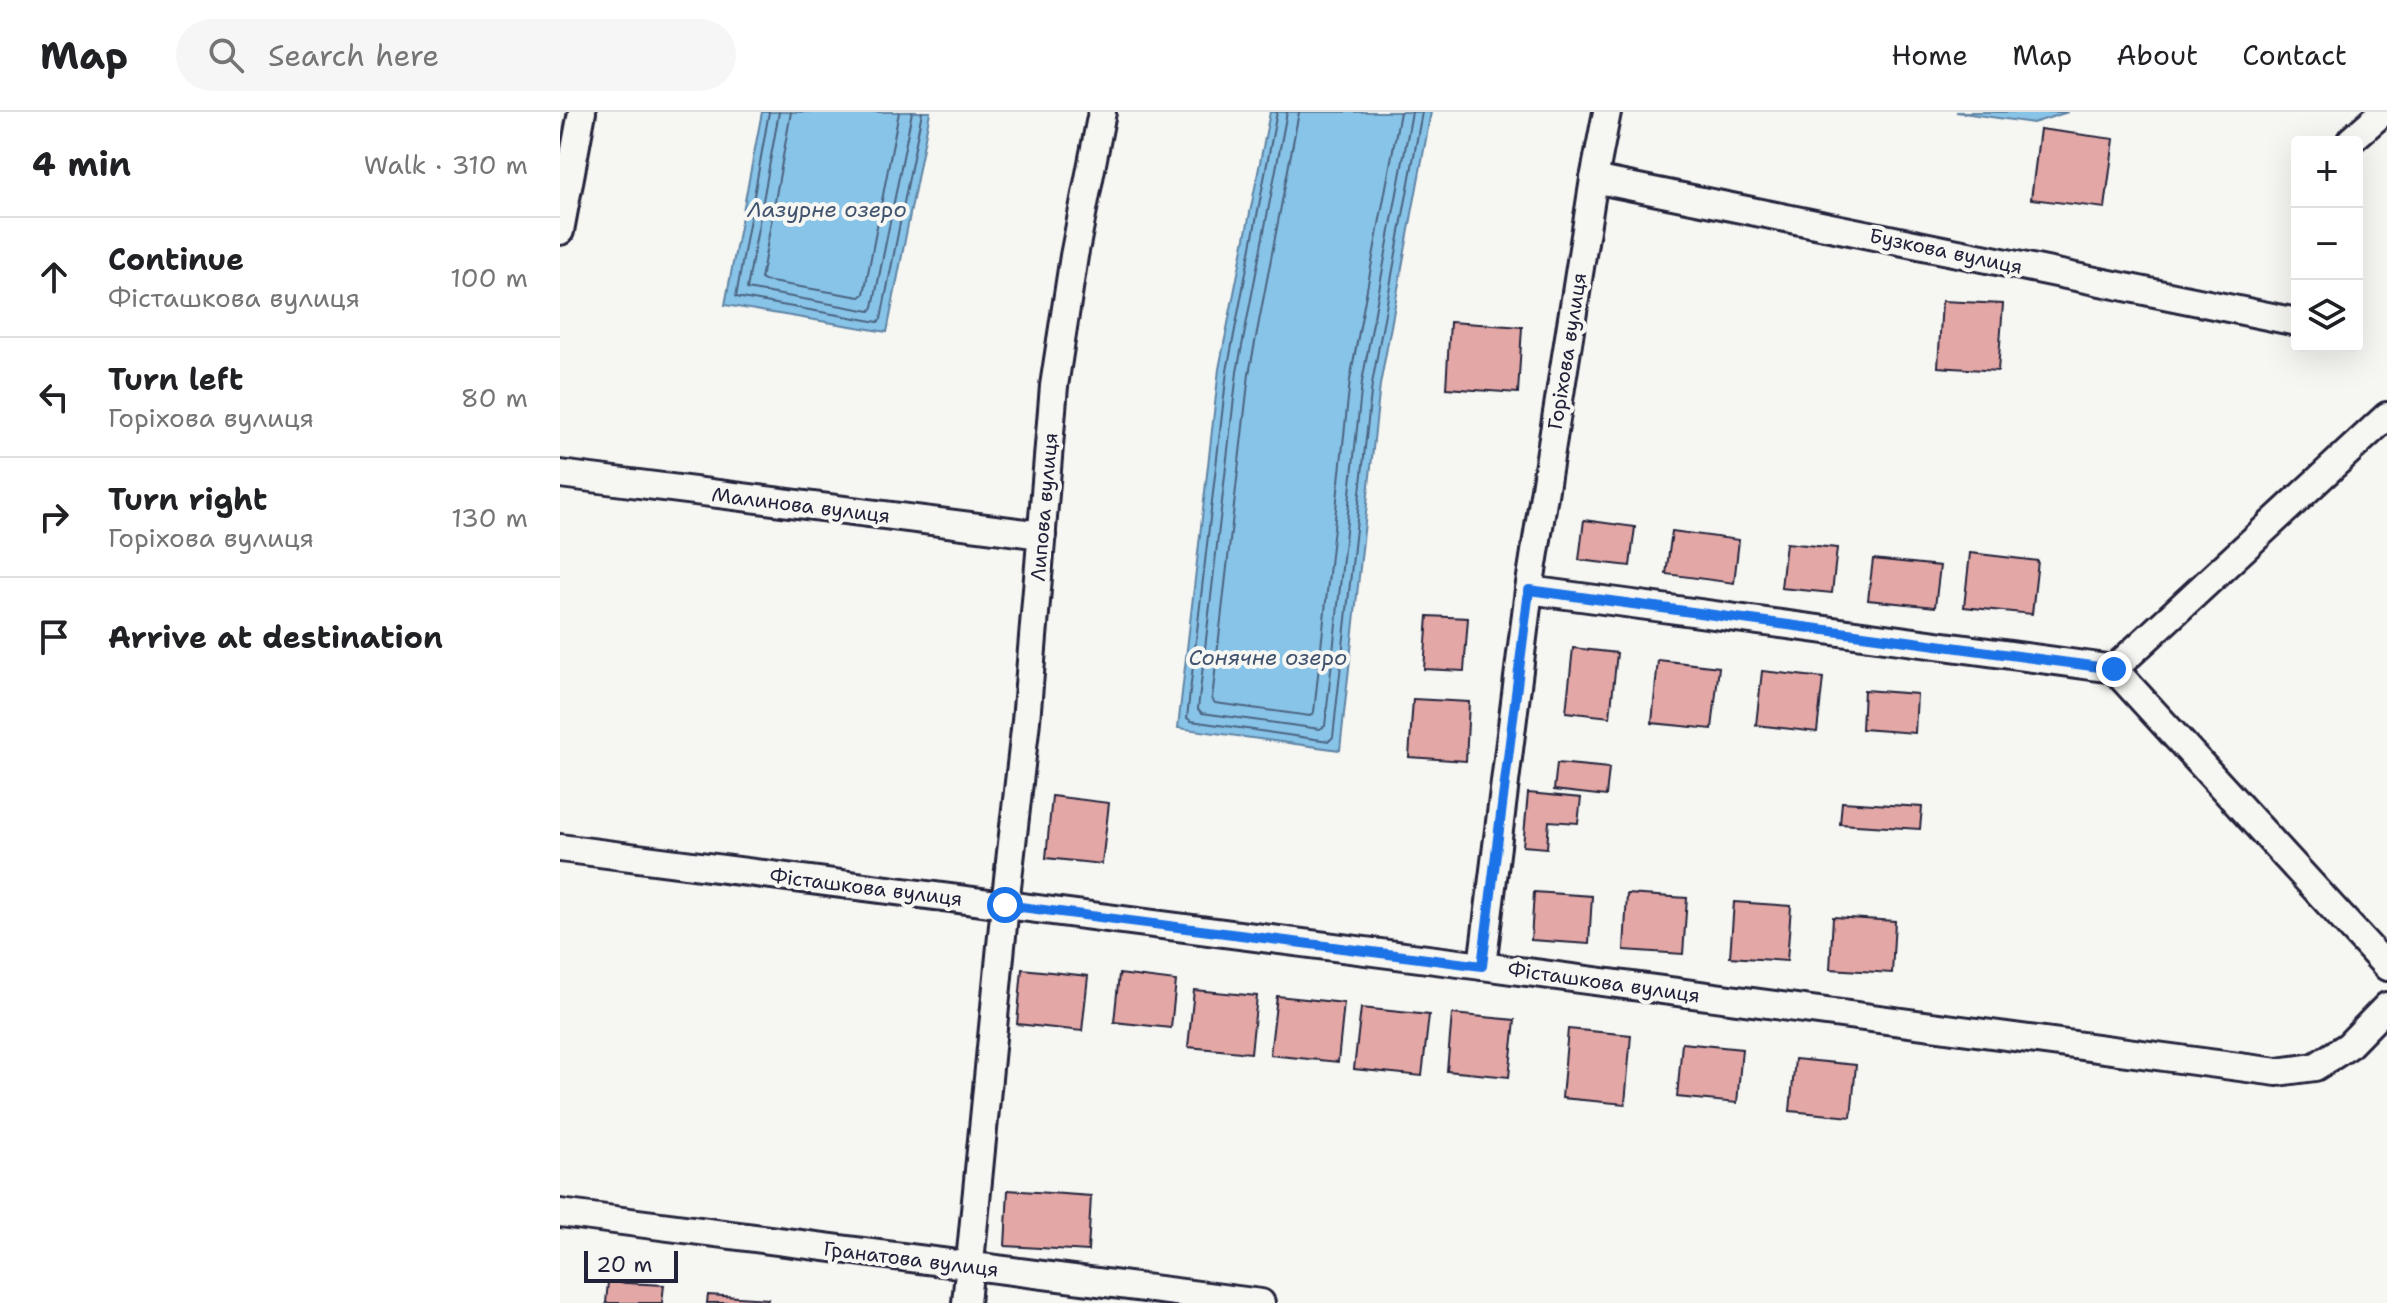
<!DOCTYPE html>
<meta charset="utf-8">
<style>
:root{--surface:#fff;--page:#f6f6f6;--text:#202124;--muted:#757577;--line:#e0e0e0}
body{margin:0;font-family:"Shantell Sans",sans-serif;background:var(--page);color:var(--text)}
.controls{position:absolute;right:24px;top:24px;display:grid;overflow:hidden;border-radius:8px;box-shadow:0 8px 32px #0002}
.controls button{width:72px;height:72px;display:grid;place-items:center;padding:0;border:0;border-bottom:2px solid var(--line);background:var(--surface);color:var(--text);font:40px sans-serif}
.scale{position:absolute;left:24px;bottom:20px;width:94px;box-sizing:border-box;padding-left:8px;border:4px solid #22223b;border-top:0;font-size:22px;line-height:28px;white-space:nowrap;color:#22223b;-webkit-text-stroke:6px #f6f6f2;paint-order:stroke}
.stop{position:absolute;width:24px;height:24px;margin:-18px;border:6px solid #1a73e8;border-radius:50%;background:#fff}
.stop.end{background:#1a73e8;border-color:#fff;box-shadow:0 2px 8px #0008}
.list{margin:0;padding:0;list-style:none}
h2{display:flex;justify-content:space-between;align-items:center;height:104px;margin:0;padding:0 32px;font-size:34px}
h2 small{font-size:26px;font-weight:400;color:var(--muted)}
.list li{display:grid;grid-template-columns:52px 1fr auto;gap:24px;align-items:center;box-sizing:border-box;height:120px;padding:0 32px;border-top:2px solid var(--line)}
.list b{display:block;font-size:30px;white-space:nowrap}
.list p{margin:0;font-size:26px;white-space:nowrap;color:var(--muted)}
.list em{font-size:26px;font-style:normal;color:var(--muted)}
.icon{flex:none;width:44px;height:44px;fill:none;stroke:currentColor;stroke-width:2;stroke-linecap:round;stroke-linejoin:round}
.map{position:relative;flex:none;width:1827px;height:1191px;overflow:hidden}
header{display:flex;align-items:center;gap:48px;box-sizing:border-box;height:112px;padding:0 40px;background:var(--surface);border-bottom:2px solid var(--line)}
header strong{font-size:38px}
nav{display:flex;gap:44px;margin-inline-start:auto;font-size:28px}
.search{width:560px;height:72px;background:var(--page);display:flex;align-items:center;gap:20px;box-sizing:border-box;padding:0 28px;border-radius:44px;color:var(--muted);font-size:30px}
main{display:flex}
aside{flex:1;background:var(--surface)}
.map>svg:first-child{display:block}
.water{fill:#88c4e8;stroke:#5f83a3;stroke-width:2}
.lines{fill:none;stroke-linecap:round;stroke-linejoin:round}
.shore{stroke:#4b6380;stroke-width:2}
.building{fill:#e3a8a6;stroke:#22223b;stroke-width:2}
.minor-casing{stroke:#22223b;stroke-width:32}
.minor{stroke:#f6f6f2;stroke-width:26}
.route{stroke:#1a73e8;stroke-width:10}
.labels{text-anchor:middle;stroke-width:8;stroke-linejoin:round;paint-order:stroke}
.street-label{font-size:20px;fill:#22223b;stroke:#f6f6f2}
.water-label{font-size:22px;font-style:italic;fill:#41536f;stroke:#f6f6f2}
</style>
<header>
<strong>Map</strong>
<div class="search"><svg class="icon" aria-label="search" viewBox="0 0 24 24"><circle cx="10" cy="10" r="6"/><path d="M15 15l6 6"/></svg>Search here</div>
<nav><a>Home</a><a>Map</a><a>About</a><a>Contact</a></nav>
</header>
<main>
<aside>
<h2>4 min<small>Walk · 310 m</small></h2>
<ul class="list">
<li><svg class="icon" aria-label="ahead" viewBox="0 0 24 24"><path d="M12 20V5M6 11l6-6 6 6"/></svg><div><b>Continue</b><p>Фісташкова вулиця</p></div><em>100 m</em></li>
<li><svg class="icon" aria-label="left" viewBox="0 0 24 24"><path d="M17 20v-9H6M10 6l-5 5 5 5"/></svg><div><b>Turn left</b><p>Горіхова вулиця</p></div><em>80 m</em></li>
<li><svg class="icon" aria-label="right" viewBox="0 0 24 24"><path d="M7 20v-9h11M14 6l5 5-5 5"/></svg><div><b>Turn right</b><p>Горіхова вулиця</p></div><em>130 m</em></li>
<li><svg class="icon" aria-label="arrive" viewBox="0 0 24 24"><path d="M6 21V4h12l-3 4 3 4H6"/></svg><div><b>Arrive at destination</b></div></li>
</ul>
</aside>
<div class="map">
<svg width="1827" height="1191" viewBox="0 0 1827 1191">
<rect width="100%" height="100%" fill="#f6f6f2"/>
<filter id="ink" filterUnits="userSpaceOnUse"><feTurbulence type="fractalNoise" baseFrequency=".0125" numOctaves="2"/><feDisplacementMap in="SourceGraphic" scale="16" xChannelSelector="R" yChannelSelector="G"/><feConvolveMatrix kernelMatrix="1 2 1 2 8 2 1 2 1" color-interpolation-filters="sRGB"/></filter>
<g filter="url(#ink)">
<g class="water">
<path d="M 202,0 L 370,0 L 327,220 L 165,193 Z"/>
<path d="M 710,0 L 871,0 L 820,273 L 780,638 L 618,616 L 659,257 Z"/>
<path d="M 1396,0 L 1508,0 L 1473,11 Z"/>
</g>
<g class="lines">
<g class="shore">
<path d="M 209,0 L 176,185 L 318,210 L 321,207 L 362,0"/>
<path d="M 219,0 L 187,177 L 310,199 L 313,195 L 352,0"/>
<path d="M 231,0 L 201,167 L 205,169 L 300,185 L 304,182 L 339,0"/>
<path d="M 717,0 L 667,259 L 627,606 L 631,609 L 769,629 L 773,625 L 812,272 L 862,0"/>
<path d="M 727,0 L 677,260 L 638,597 L 642,601 L 760,617 L 765,614 L 802,270 L 852,0"/>
<path d="M 739,0 L 689,262 L 652,587 L 655,591 L 750,604 L 754,600 L 790,268 L 840,0"/>
</g>
</g>
<g class="building">
<path d="M 1480,17 L 1554,27 L 1545,96 L 1471,87 Z"/>
<path d="M 1382,189 L 1443,192 L 1438,259 L 1378,255 Z"/>
<path d="M 890,210 L 962,215 L 958,281 L 886,276 Z"/>
<path d="M 1024,408 L 1075,415 L 1070,454 L 1019,448 Z"/>
<path d="M 1112,419 L 1179,428 L 1174,471 L 1106,462 Z"/>
<path d="M 1226,431 L 1277,436 L 1272,481 L 1221,476 Z"/>
<path d="M 1410,441 L 1478,449 L 1472,502 L 1404,495 Z"/>
<path d="M 1313,447 L 1380,454 L 1375,495 L 1308,488 Z"/>
<path d="M 868,504 L 908,506 L 904,559 L 864,557 Z"/>
<path d="M 1013,536 L 1057,541 L 1050,605 L 1006,600 Z"/>
<path d="M 1098,548 L 1159,555 L 1152,617 L 1092,611 Z"/>
<path d="M 1202,559 L 1263,566 L 1257,620 L 1196,613 Z"/>
<path d="M 1304,578 L 1357,582 L 1355,621 L 1302,617 Z"/>
<path d="M 853,587 L 909,590 L 906,649 L 849,645 Z"/>
<path d="M 997,651 L 1049,656 L 1046,684 L 994,678 Z"/>
<path d="M 968,681 L 1021,686 L 1018,711 L 989,709 L 987,736 L 963,734 Z"/>
<path d="M 492,684 L 549,691 L 542,752 L 486,746 Z"/>
<path d="M 1282,690 L 1362,695 L 1360,717 L 1280,712 Z"/>
<path d="M 974,780 L 1032,784 L 1029,832 L 971,828 Z"/>
<path d="M 1067,782 L 1127,786 L 1123,842 L 1064,838 Z"/>
<path d="M 1174,790 L 1231,794 L 1227,849 L 1170,845 Z"/>
<path d="M 1273,805 L 1335,809 L 1332,861 L 1270,857 Z"/>
<path d="M 462,857 L 528,864 L 522,919 L 457,912 Z"/>
<path d="M 559,862 L 616,869 L 611,916 L 554,910 Z"/>
<path d="M 634,878 L 697,884 L 691,941 L 628,935 Z"/>
<path d="M 717,884 L 784,891 L 778,950 L 710,943 Z"/>
<path d="M 801,896 L 869,903 L 862,964 L 794,957 Z"/>
<path d="M 892,902 L 955,908 L 949,965 L 887,959 Z"/>
<path d="M 1008,917 L 1071,923 L 1065,992 L 1002,986 Z"/>
<path d="M 1122,931 L 1182,937 L 1177,991 L 1117,985 Z"/>
<path d="M 1235,947 L 1296,953 L 1291,1005 L 1230,999 Z"/>
<path d="M 448,1078 L 531,1084 L 528,1139 L 445,1134 Z"/>
<path d="M 48,1170 L 104,1173 L 102,1191 L 46,1191 Z"/>
<path d="M 148,1183 L 208,1187 L 207,1191 L 147,1191 Z"/>
</g>
<g class="lines">
<defs>
<g id="minor">
<path d="M 1791,28 L 1823,0"/>
<path d="M 1034,67 L 1737,210"/>
<path d="M 0,119 L 22,0"/>
<path d="M 0,362 L 482,423"/>
<path d="M 969,478 L 1554,557"/>
<path d="M 1554,557 L 1827,855"/>
<path d="M 1554,557 L 1827,304"/>
<path d="M 0,736 L 922,854 L 1717,960 L 1755,955 L 1788,934 L 1827,894"/>
<path d="M 922,854 L 969,478 L 1034,67 L 1047,0"/>
<path d="M 0,1101 L 701,1191"/>
<path d="M 406,1191 L 445,793 L 466,609 L 494,274 L 514,144 L 542,0"/>
</g>
</defs>
<use href="#minor" class="minor-casing"/>
<use href="#minor" class="minor"/>
</g>
</g>
<g class="lines" filter="url(#ink)">
<path class="route" d="M 445,793 L 922,854 L 969,478 L 1554,557"/>
</g>
<g class="labels">
<g class="street-label">
<text transform="translate(1386 139) rotate(12)" y="7">Бузкова вулиця</text>
<text transform="translate(1007 239) rotate(-81)" y="7">Горіхова вулиця</text>
<text transform="translate(241 393) rotate(7)" y="7">Малинова вулиця</text>
<text transform="translate(484 395) rotate(-85)" y="7">Липова вулиця</text>
<text transform="translate(306 775) rotate(7)" y="7">Фісташкова вулиця</text>
<text transform="translate(1044 870) rotate(8)" y="7">Фісташкова вулиця</text>
<text transform="translate(351 1147) rotate(7)" y="7">Гранатова вулиця</text>
</g>
<g class="water-label">
<text x="267" y="105">Лазурне озеро</text>
<text x="708" y="553">Сонячне озеро</text>
</g>
</g>
</svg>
<div class="controls">
<button>+</button>
<button>−</button>
<button><svg class="icon" aria-label="layers" viewBox="0 0 24 24"><path d="M12 4l9 5-9 5-9-5zM3 14l9 5 9-5"/></svg></button>
</div>
<div class="scale">20 m</div>
<div class="stop" style="left:445px;top:793px"></div>
<div class="stop end" style="left:1554px;top:557px"></div>
</div>
</main>
